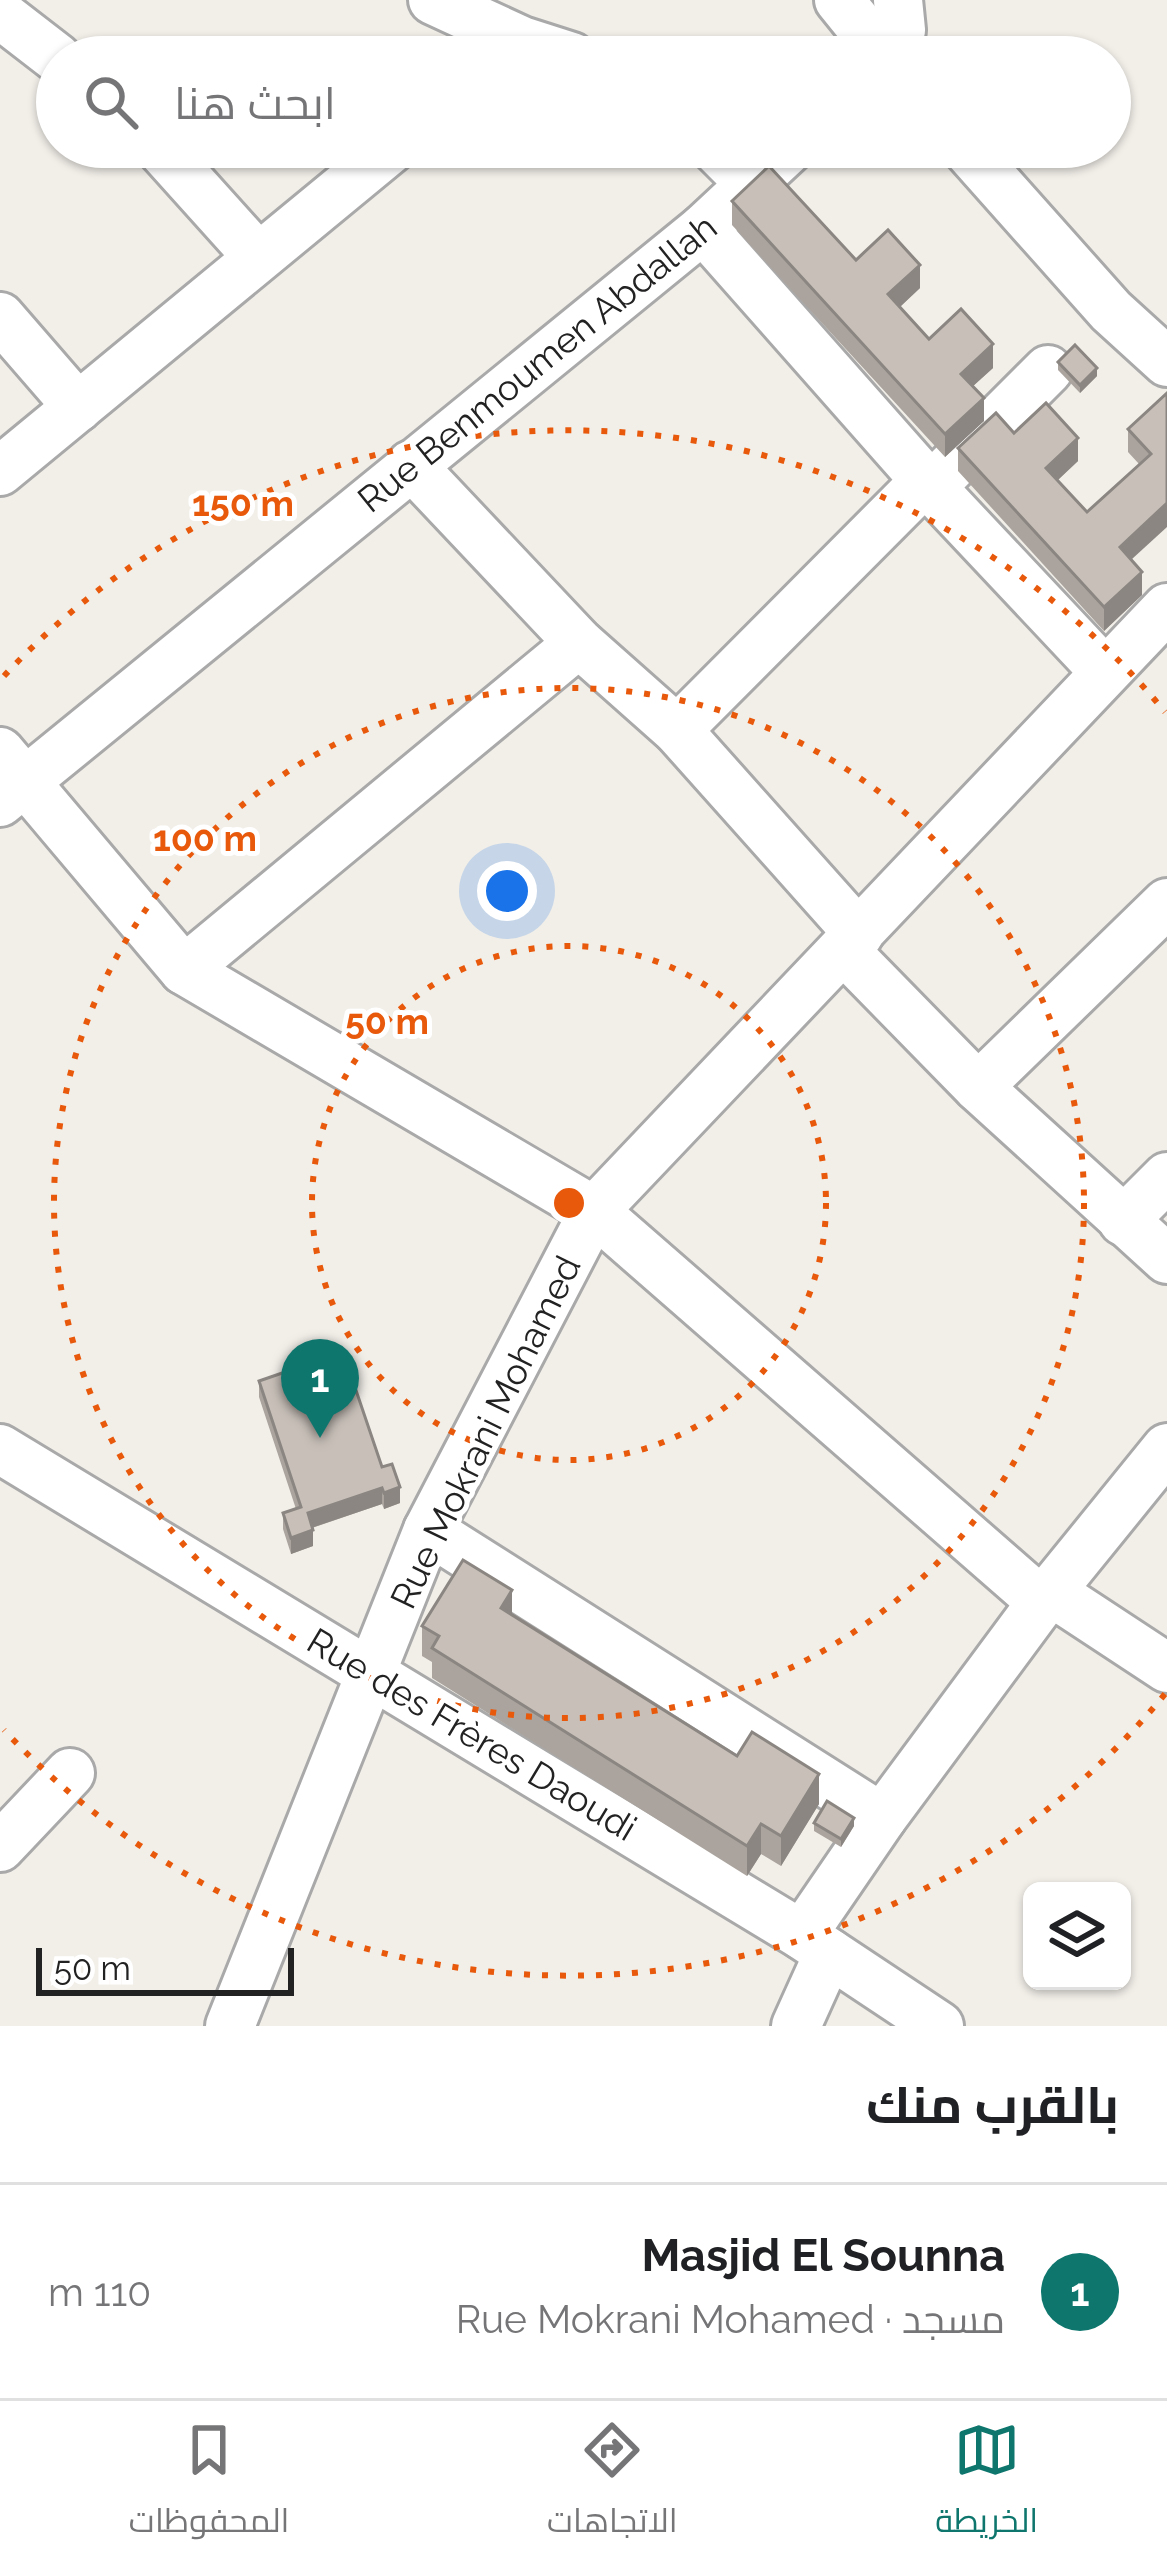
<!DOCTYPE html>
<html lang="ar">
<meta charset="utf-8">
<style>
:root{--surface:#fff;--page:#f2f2f2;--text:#202124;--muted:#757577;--line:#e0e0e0;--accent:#0f766e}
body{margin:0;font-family:Raleway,Cairo,sans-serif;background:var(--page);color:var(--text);direction:rtl}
.controls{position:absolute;right:36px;bottom:36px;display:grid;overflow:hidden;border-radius:18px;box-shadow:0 3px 9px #0004}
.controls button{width:108px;height:108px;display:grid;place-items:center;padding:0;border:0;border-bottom:3px solid var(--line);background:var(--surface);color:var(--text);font:60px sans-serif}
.scale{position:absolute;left:36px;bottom:30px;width:258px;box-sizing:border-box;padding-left:12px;border:6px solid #222;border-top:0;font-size:33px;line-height:42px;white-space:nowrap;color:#222;-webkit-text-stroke:9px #fff;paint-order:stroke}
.you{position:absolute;left:507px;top:891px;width:42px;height:42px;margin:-30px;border:9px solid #fff;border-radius:50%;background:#1a73e8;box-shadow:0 0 0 18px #1a73e833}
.badge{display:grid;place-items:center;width:78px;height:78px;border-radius:50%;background:var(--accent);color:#fff;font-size:39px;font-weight:700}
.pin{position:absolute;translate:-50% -99px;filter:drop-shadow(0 3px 6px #0008)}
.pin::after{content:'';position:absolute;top:63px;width:42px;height:36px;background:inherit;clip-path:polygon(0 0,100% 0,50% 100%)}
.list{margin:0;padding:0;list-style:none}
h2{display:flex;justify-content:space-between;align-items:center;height:156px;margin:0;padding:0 48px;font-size:51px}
h2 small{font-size:39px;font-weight:400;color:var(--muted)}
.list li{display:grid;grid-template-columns:78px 1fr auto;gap:36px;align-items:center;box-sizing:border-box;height:216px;padding:0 48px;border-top:3px solid var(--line)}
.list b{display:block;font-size:45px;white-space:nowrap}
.list p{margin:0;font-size:39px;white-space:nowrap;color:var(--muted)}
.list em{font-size:39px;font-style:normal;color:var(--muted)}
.icon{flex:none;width:66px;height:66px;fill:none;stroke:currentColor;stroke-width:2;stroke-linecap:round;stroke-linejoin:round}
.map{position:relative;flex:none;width:1167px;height:2026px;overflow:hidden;direction:ltr}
.search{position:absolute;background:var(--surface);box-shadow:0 3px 9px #0004;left:36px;right:36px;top:36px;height:132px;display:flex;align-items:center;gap:30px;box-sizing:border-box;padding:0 42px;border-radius:66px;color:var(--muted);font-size:45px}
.sheet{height:372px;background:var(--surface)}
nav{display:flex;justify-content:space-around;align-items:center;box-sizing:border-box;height:168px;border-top:3px solid var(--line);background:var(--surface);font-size:33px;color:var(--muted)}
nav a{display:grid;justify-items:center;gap:6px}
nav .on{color:var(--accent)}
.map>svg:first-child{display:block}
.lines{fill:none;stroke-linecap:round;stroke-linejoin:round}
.minor-casing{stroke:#a9a9a9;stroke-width:54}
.minor{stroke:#fff;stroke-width:48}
.wall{fill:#aba49e}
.shaded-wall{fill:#8b8681}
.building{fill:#c7bfb8;stroke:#8b8681;stroke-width:3}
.ring{fill:none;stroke:#e8590c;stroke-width:6;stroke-dasharray:6 12}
.labels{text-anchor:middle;stroke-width:10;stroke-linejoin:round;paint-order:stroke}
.street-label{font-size:36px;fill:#222;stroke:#fff}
.centre{fill:#e8590c;stroke:#fff;stroke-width:6}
.ring-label{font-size:36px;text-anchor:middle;font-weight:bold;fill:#e8590c;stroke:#fff;stroke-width:10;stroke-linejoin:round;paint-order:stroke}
</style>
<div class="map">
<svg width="1167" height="2026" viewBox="0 0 1167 2026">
<rect width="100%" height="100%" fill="#f2efe9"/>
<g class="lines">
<defs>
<g id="minor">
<path d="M 433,0 L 522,41 L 572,57"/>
<path d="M 839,0 L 885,57"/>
<path d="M 0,14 L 57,58"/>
<path d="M 879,57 L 901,30 L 898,0"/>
<path d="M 159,147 L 258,257"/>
<path d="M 714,147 L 753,186"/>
<path d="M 965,147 L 1111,311 L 1167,362"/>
<path d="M 703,229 L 931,487 L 1104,671"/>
<path d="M 0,317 L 78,407"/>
<path d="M 411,465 L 579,643 L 677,730 L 859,934"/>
<path d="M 0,471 L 393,147"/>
<path d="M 931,487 L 1048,370"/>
<path d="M 677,730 L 925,481"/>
<path d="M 0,752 L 184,970 L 594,1211 L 1042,1602"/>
<path d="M 0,802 L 703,229 L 791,147"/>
<path d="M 844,950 L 978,1087 L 1167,1259"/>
<path d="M 184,970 L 579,643"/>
<path d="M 978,1087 L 1167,903"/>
<path d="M 1123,1221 L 1167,1177"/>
<path d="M 0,1449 L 802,1935 L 939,2026"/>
<path d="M 428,1530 L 882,1818"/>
<path d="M 1053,1593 L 1167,1668"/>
<path d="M 0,1847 L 70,1773"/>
<path d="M 802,1935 L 882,1818 L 1042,1602 L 1167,1448"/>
<path d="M 230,2026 L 428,1530 L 594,1211 L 1167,608"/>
<path d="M 796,2026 L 829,1953"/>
</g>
</defs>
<use href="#minor" class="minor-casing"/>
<use href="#minor" class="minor"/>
</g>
<g class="wall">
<path d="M 732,201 L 920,288 L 900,307 L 929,339 L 993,368 L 973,386 L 984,421 L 945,457 L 732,225 Z"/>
<path d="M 1058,362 L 1097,376 L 1080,393 L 1058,370 Z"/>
<path d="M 1167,393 L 1131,559 L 1142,595 L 1104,631 L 958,471 L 958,448 L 1014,433 L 1078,461 L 1058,480 L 1087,512 L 1139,464 L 1128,452 L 1128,429 Z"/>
<path d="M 259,1381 L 382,1467 L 400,1503 L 384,1509 L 382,1504 L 312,1528 L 313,1546 L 291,1554 L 283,1529 L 283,1513 L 296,1509 L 259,1397 Z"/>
<path d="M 512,1615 L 737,1756 L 819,1804 L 781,1866 L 761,1854 L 747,1876 L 432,1678 L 432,1662 L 422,1656 L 422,1626 Z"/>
<path d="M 814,1823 L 854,1826 L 841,1847 L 814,1831 Z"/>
</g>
<g class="shaded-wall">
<path d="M 920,265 L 920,288 L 888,318 L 888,294 Z"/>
<path d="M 993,344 L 993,368 L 961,397 L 961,374 Z"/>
<path d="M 1097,368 L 1097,376 L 1080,393 L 1080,385 Z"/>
<path d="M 984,398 L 984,421 L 945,457 L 945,434 Z"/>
<path d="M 1078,438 L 1078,461 L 1046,491 L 1046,468 Z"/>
<path d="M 1167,503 L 1167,527 L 1120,570 L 1120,547 Z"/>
<path d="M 1142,572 L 1142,595 L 1104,631 L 1104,607 Z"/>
<path d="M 400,1487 L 400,1503 L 384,1509 L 384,1493 Z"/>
<path d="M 382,1488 L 382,1504 L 308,1529 L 308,1513 Z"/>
<path d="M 313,1530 L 313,1546 L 291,1554 L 291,1538 Z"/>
<path d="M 512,1590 L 512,1620 L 501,1608 Z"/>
<path d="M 819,1774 L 819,1804 L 781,1866 L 781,1836 Z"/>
<path d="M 854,1818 L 854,1826 L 841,1847 L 841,1839 Z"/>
<path d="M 761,1824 L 761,1854 L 747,1876 L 747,1846 Z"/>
</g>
<g class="building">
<path d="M 769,166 L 856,260 L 888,230 L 920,265 L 888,294 L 929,339 L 961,309 L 993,344 L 961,374 L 984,398 L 945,434 L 732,201 Z"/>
<path d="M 1075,345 L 1097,368 L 1080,385 L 1058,362 Z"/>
<path d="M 1167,393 L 1167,503 L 1120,547 L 1142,572 L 1104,607 L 958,448 L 996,413 L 1014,433 L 1046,403 L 1078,438 L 1046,468 L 1087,512 L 1151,454 L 1128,429 Z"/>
<path d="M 343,1352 L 382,1467 L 392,1464 L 400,1487 L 384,1493 L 382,1488 L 308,1513 L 313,1530 L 291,1538 L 283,1513 L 301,1507 L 259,1381 Z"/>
<path d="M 463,1560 L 512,1590 L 501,1608 L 737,1756 L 752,1732 L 819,1774 L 781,1836 L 761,1824 L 747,1846 L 432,1648 L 439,1636 L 422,1626 Z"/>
<path d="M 827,1801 L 854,1818 L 841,1839 L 814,1823 Z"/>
</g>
<g class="ring">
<circle cx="569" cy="1203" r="257"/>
<circle cx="569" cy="1203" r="515"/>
<path d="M1165 1694A772 772 0 0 1 4 1730M4 676A772 772 0 0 1 1165 712"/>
</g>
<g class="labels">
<g class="street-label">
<text transform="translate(537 363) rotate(-39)" y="13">Rue Benmoumen Abdallah</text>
<text transform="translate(485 1432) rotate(-64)" y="13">Rue Mokrani Mohamed</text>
<text transform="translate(472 1734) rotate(31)" y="13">Rue des Frères Daoudi</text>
</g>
</g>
<circle cx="569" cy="1203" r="18" class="centre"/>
<g class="ring-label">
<text x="243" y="516">150 m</text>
<text x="205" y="851">100 m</text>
<text x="387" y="1034">50 m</text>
</g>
</svg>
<div class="controls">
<button><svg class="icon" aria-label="layers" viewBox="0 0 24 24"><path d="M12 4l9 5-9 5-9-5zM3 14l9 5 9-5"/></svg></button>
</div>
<div class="scale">50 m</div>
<div class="you"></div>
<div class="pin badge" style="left:320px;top:1438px">1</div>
<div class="search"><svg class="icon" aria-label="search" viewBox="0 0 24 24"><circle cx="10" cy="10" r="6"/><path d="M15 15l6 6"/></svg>ابحث هنا</div>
</div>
<section class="sheet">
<h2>بالقرب منك<small></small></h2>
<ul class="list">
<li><span class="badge">1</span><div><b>Masjid El Sounna</b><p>مسجد · Rue Mokrani Mohamed</p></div><em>110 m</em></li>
</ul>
</section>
<nav>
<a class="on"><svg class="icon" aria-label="map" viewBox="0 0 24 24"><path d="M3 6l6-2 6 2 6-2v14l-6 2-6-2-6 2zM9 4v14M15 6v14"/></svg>الخريطة</a>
<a><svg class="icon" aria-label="directions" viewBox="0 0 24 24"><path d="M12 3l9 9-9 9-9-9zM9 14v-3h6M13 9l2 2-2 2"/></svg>الاتجاهات</a>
<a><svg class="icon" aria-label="saved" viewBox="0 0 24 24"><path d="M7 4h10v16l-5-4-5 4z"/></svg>المحفوظات</a>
</nav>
